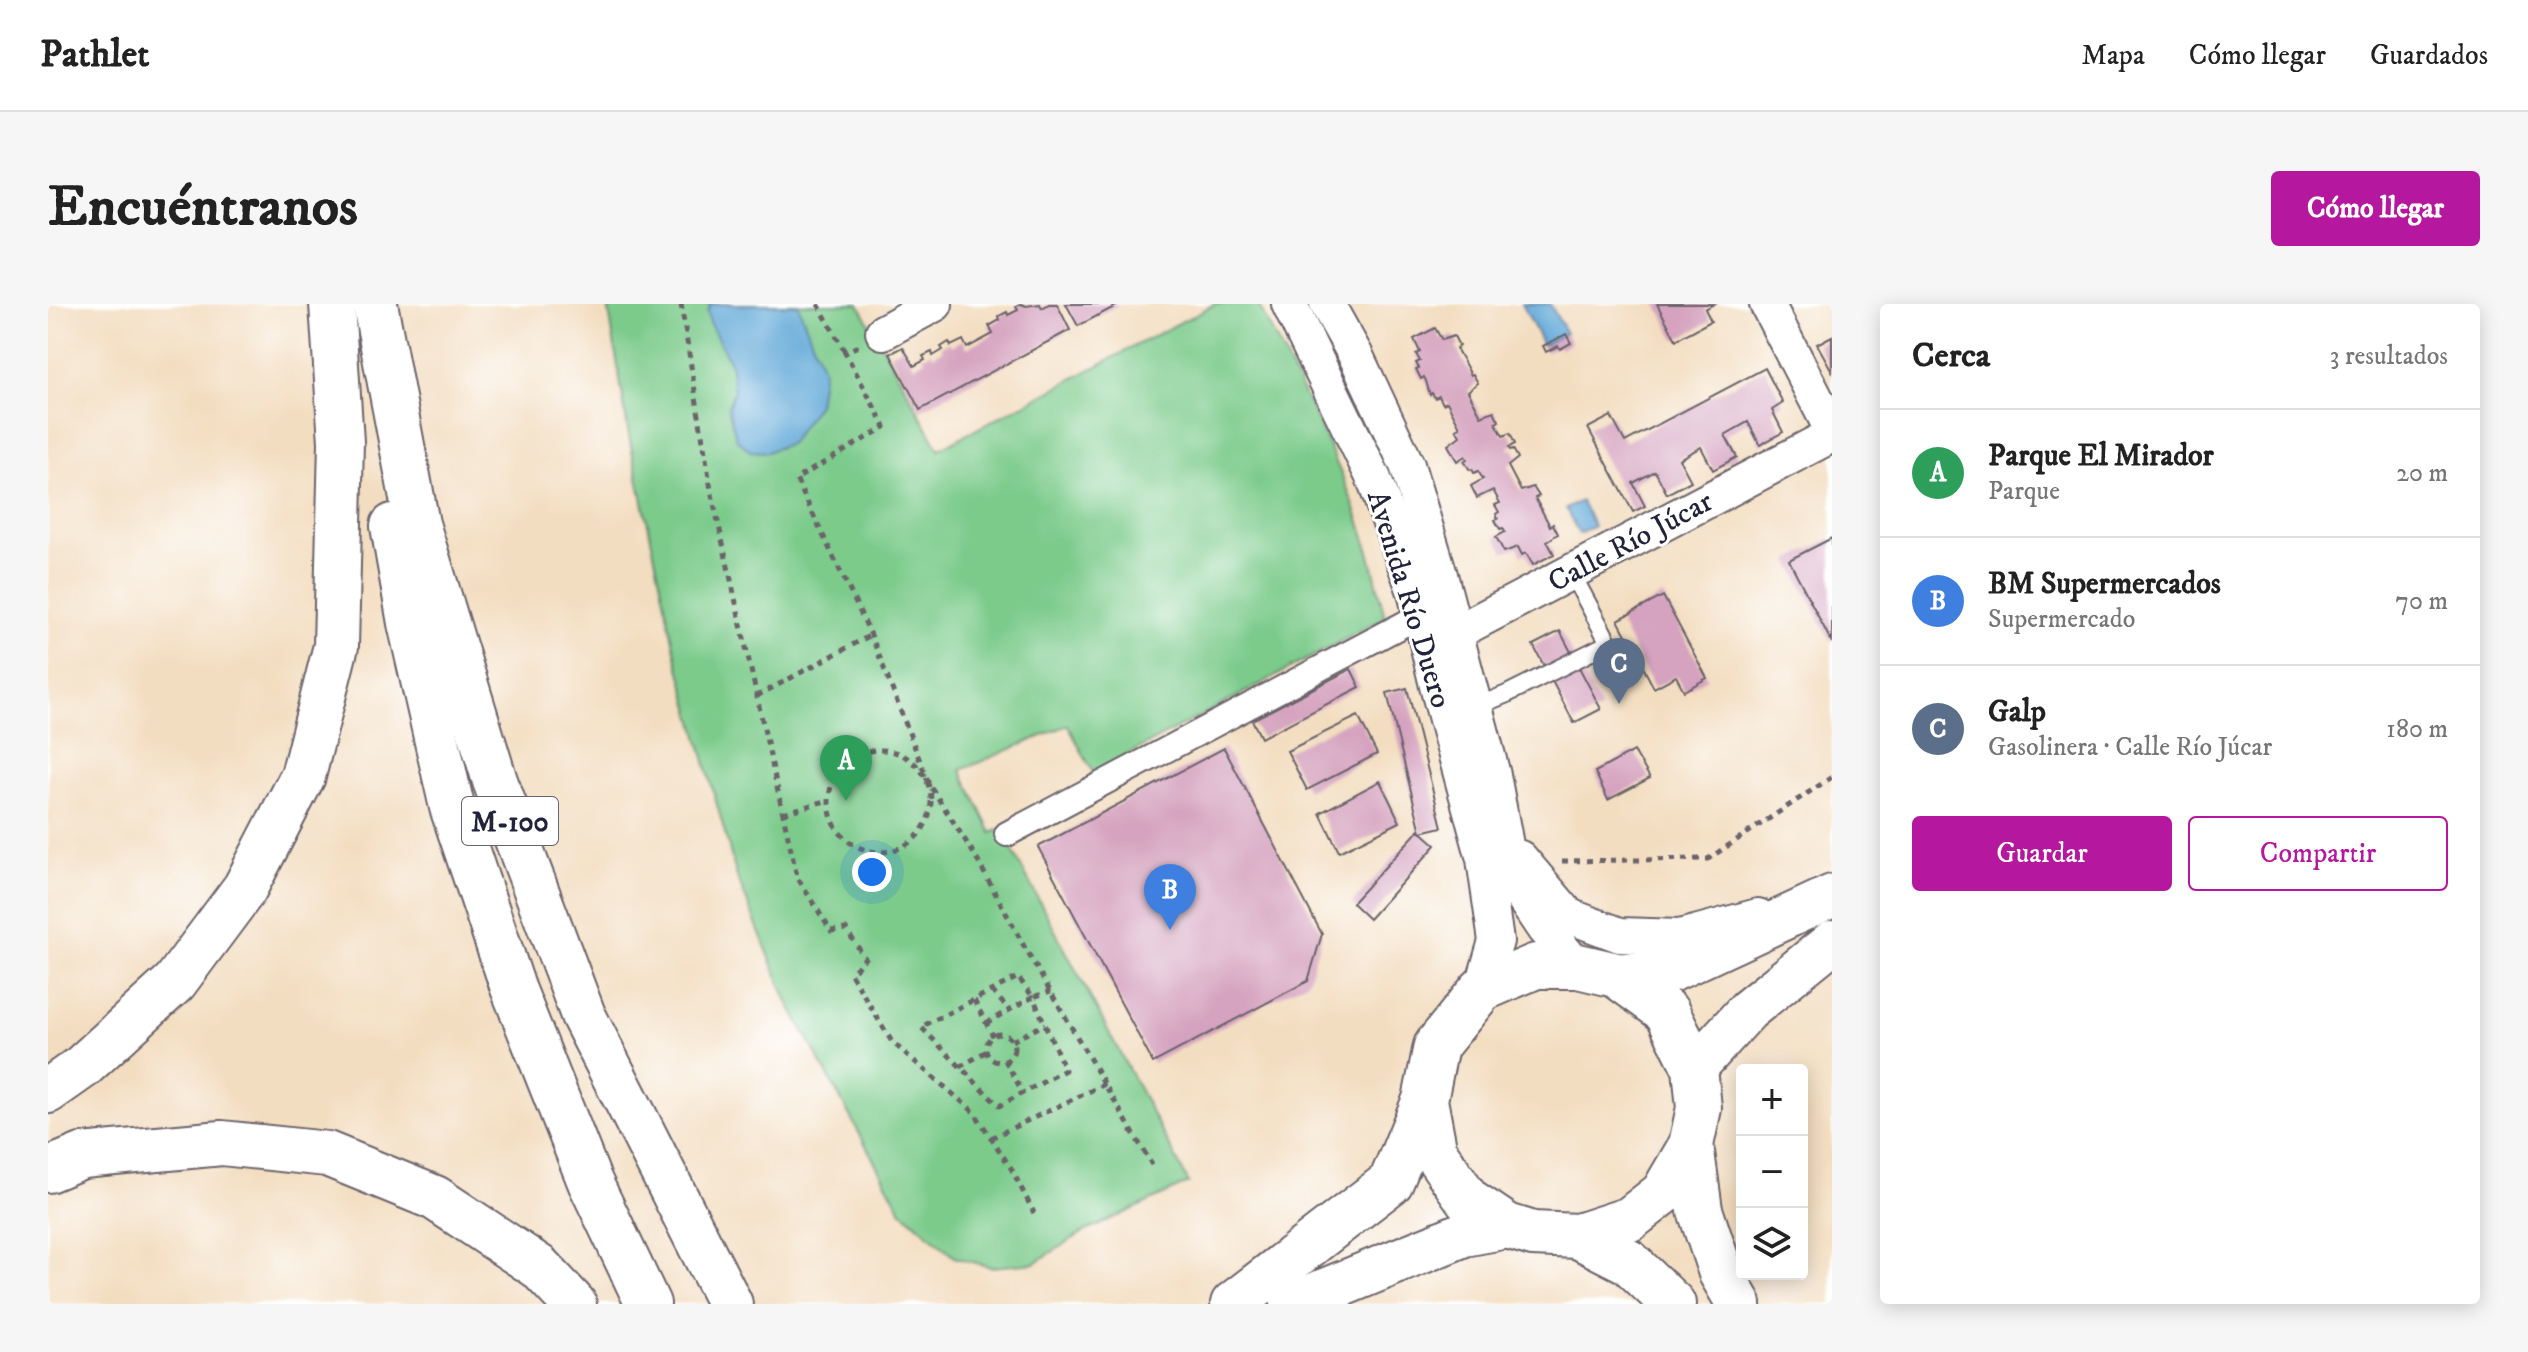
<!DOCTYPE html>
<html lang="es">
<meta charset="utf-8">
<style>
:root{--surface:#fff;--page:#f6f6f6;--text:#222;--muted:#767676;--line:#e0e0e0;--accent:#b5179e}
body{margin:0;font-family:"IM FELL DW Pica",serif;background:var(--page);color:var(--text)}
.controls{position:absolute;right:24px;bottom:24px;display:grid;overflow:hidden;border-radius:8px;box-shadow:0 4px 20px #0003}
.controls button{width:72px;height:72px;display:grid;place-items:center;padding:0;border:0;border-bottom:2px solid var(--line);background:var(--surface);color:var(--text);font:40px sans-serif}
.you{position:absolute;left:824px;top:568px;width:28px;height:28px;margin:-20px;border:6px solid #fff;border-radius:50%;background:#1a73e8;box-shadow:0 0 0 12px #1a73e833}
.badge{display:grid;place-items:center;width:52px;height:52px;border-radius:50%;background:var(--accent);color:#fff;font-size:26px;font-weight:700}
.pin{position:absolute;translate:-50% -66px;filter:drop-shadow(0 2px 4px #0008)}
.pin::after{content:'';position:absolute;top:42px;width:28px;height:24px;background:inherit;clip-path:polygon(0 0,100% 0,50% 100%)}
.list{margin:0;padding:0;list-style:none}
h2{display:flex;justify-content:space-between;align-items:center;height:104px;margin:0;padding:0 32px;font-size:34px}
h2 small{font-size:26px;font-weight:400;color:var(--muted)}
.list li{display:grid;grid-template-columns:52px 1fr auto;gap:24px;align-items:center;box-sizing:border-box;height:128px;padding:0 32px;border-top:2px solid var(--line)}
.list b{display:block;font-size:30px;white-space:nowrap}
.list p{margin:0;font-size:26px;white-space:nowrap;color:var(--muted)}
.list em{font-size:26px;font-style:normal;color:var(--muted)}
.actions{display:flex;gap:16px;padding:24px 32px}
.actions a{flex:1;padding:18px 0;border:2px solid var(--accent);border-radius:8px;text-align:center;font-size:28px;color:var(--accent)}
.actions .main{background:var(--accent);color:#fff}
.icon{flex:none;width:44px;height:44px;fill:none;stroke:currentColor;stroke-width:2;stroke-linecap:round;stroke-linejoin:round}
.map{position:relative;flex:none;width:1784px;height:1000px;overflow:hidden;border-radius:8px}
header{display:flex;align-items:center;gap:48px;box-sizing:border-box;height:112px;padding:0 40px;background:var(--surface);border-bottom:2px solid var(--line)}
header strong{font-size:38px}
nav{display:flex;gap:44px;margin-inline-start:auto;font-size:28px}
.intro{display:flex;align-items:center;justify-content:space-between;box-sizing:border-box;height:192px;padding:0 48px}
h1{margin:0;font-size:56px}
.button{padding:20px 36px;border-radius:8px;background:var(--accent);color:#fff;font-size:28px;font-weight:700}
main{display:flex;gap:48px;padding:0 48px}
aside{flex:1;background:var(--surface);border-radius:8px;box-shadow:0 4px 20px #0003}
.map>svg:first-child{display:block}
.green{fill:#7bcb8b;stroke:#4e7663;stroke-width:2}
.water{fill:#62a9d8;stroke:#42668a;stroke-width:2}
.building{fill:#d5a3bf}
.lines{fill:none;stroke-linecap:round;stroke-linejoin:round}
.service-casing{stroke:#6b636a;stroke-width:20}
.pedestrian-casing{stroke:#6b636a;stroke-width:28}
.minor-casing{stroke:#6b636a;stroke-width:38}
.tertiary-casing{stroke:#6b636a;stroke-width:46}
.secondary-casing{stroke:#6b636a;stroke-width:48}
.trunk-casing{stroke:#6b636a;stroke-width:48}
.path{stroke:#6b636a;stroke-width:5;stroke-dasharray:6 6;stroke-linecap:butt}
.service{stroke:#fff;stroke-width:16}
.pedestrian{stroke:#fff;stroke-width:24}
.minor{stroke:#fff;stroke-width:34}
.tertiary{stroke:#fff;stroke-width:42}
.secondary{stroke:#fff;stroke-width:44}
.trunk{stroke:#fff;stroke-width:44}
.labels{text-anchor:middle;stroke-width:6;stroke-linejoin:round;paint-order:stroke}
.shield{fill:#fff;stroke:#646476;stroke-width:2}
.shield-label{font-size:28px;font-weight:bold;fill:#22223b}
.street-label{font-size:30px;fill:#22223b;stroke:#fff}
</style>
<header>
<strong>Pathlet</strong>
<nav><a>Mapa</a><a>Cómo llegar</a><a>Guardados</a></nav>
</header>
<div class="intro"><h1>Encuéntranos</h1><a class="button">Cómo llegar</a></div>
<main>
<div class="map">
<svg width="1784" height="1000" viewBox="0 0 1784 1000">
<rect width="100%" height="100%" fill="#fff"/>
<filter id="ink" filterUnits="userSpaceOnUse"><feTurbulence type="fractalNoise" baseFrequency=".0125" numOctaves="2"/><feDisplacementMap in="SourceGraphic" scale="16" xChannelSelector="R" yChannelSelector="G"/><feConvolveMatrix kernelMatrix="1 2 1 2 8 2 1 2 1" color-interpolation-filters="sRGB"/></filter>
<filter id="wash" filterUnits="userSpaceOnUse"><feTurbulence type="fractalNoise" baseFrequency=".006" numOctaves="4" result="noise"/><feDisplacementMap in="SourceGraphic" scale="32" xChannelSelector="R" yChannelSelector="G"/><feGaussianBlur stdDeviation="1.8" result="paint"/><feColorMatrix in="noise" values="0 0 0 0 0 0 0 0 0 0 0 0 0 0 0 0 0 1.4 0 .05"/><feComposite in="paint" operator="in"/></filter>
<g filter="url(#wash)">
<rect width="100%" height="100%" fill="#f3ddc0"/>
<path class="green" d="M 560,0 L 811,0 L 891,145 L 1167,0 L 1210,0 C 1247,73 1287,146 1314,224 C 1324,253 1330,284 1337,314 L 1045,469 L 1020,421 L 913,466 L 944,529 L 953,525 L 1141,879 L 1034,929 L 987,959 L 943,963 L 906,953 L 853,906 L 740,698 L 689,573 L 630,360 L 581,132 Z"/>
<g class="water">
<path d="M 663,0 L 750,1 L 775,65 L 770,100 L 742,139 L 719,148 L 702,147 L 688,134 L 680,103 L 686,87 L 682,58 L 663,22 L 659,8 Z"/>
<path d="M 1474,0 L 1502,0 L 1518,29 L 1495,41 Z"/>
<path d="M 1533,197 L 1546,222 L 1531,230 L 1518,205 Z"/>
</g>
<g id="blocks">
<g class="building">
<path d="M 973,0 L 978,2 L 992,0 L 994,4 L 1001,0 L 1009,0 L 1022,26 L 872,106 L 842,50 L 855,43 L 866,62 L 877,56 L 875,52 L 884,48 L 885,52 L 895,46 L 893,43 L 901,38 L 903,42 L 915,36 L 919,44 L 945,30 L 941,22 L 952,16 L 951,12 L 959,8 L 960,11 L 970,6 L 968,3 Z"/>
<path d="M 1018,0 L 1072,0 L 1030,22 Z"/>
<path d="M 1609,0 L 1666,0 L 1657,5 L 1663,17 L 1628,36 Z"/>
<path d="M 1387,24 L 1394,36 L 1406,32 L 1411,42 L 1408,44 L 1423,71 L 1425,70 L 1430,79 L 1420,87 L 1433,112 L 1446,107 L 1451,117 L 1448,119 L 1455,132 L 1462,129 L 1467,140 L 1461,143 L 1462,146 L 1465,145 L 1470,154 L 1460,162 L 1473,187 L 1485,183 L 1491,192 L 1487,194 L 1502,222 L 1505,220 L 1510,230 L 1499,237 L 1506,250 L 1485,261 L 1478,249 L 1474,251 L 1470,243 L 1456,248 L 1448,233 L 1457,228 L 1455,224 L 1452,225 L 1447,216 L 1450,215 L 1448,210 L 1451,208 L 1447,201 L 1452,199 L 1445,186 L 1429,194 L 1423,182 L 1435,175 L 1430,167 L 1426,169 L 1424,165 L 1422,166 L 1416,157 L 1419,155 L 1417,152 L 1409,157 L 1400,141 L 1412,132 L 1408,125 L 1412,123 L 1399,98 L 1395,100 L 1391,92 L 1387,94 L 1384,89 L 1382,91 L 1378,77 L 1376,73 L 1373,75 L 1368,65 L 1371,64 L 1368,59 L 1372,57 L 1368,50 L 1372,48 L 1366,35 Z"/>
<path d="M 1518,30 L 1523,39 L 1512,45 L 1510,42 L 1498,48 L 1495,42 Z"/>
<path d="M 1784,32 L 1784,67 L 1769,40 Z"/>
<path d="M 1717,64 L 1735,99 L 1724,106 L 1735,128 L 1712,141 L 1700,118 L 1677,131 L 1689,153 L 1665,166 L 1653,143 L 1631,155 L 1643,177 L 1619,190 L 1607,167 L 1585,179 L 1597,202 L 1585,208 L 1540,124 L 1563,112 L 1577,138 Z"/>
<path d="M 1784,234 L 1784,339 L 1741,256 Z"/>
<path d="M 1615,292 L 1659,374 L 1636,387 L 1628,372 L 1606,384 L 1570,316 Z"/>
<path d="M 1512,327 L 1553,405 L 1526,419 L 1485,341 Z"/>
<path d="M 1303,365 L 1312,383 L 1213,434 L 1204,416 Z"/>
<path d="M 1359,384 L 1394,523 L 1373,528 L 1339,389 Z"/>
<path d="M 1310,412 L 1329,450 L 1259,486 L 1239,447 Z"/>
<path d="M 1176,444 L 1274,630 L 1260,677 L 1105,759 L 990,543 Z"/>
<path d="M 1586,447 L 1602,474 L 1560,496 L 1547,468 Z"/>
<path d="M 1332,477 L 1352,518 L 1291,548 L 1272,509 Z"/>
<path d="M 1371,526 L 1388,541 L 1321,615 L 1304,599 Z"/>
</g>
</g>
</g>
<g filter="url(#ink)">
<use href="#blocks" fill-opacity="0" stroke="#6b636a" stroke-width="2"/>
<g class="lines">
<defs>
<path id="service" d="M 1427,403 L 1459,390 L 1561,339 L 1523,268"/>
<path id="pedestrian" d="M 959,530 L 1373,311"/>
<g id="minor">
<path d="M 1241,0 L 1326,175 L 1367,288 L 1389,382 L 1436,555 L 1448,637 L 1434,685"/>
<path d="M 1279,0 L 1308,52 L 1359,161 L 1392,271 L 1445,471 L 1465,579 L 1496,625 L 1530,662"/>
<path d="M 1719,0 L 1784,126"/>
<path d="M 835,28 L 887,0"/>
<path d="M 1388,339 L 1784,131"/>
<path d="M 1472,554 L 1521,612 L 1572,631 L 1632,633 L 1710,612"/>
</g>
<g id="tertiary">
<path d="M 1568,671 L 1625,666 L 1784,592"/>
<path d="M 1647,764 L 1700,706 L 1784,638"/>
</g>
<g id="secondary">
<path d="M 0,787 L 34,763 L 127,678 L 197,584 L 255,472 L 288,342 L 293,138 L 284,0"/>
<path d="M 1643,841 L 1652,906 L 1673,969 L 1691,1000"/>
<path d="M 1185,1000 L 1343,878 L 1377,796 L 1388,742 L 1434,685 L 1488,662 L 1530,662 L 1568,671 L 1619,708 L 1647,764 L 1651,804 L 1643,841 L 1615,889 L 1582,915 L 1530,932 L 1485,930 L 1459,922 L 1420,896 L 1387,849 L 1377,796"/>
<path d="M 1245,1000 L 1416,930 L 1459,922"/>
</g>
<g id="trunk">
<path d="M 327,0 L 369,220 L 447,477 L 535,711 L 682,1000"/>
<path d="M 345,222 L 362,319 L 404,503 L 465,684 L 542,878 L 600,1000"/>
<path d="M 0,866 L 34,852 L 174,839 L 279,850 L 387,894 L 491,963 L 526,1000"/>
<path d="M 1530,932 L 1581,958 L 1625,1000"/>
</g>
</defs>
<use href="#service" class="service-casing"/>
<use href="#pedestrian" class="pedestrian-casing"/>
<use href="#minor" class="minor-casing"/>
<use href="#tertiary" class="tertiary-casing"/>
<use href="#secondary" class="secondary-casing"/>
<use href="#trunk" class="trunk-casing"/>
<g class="path">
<path d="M 633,0 L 663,186 L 749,573 L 783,627 L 798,625 L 817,654 L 803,670 L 844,738 L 926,808 L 963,864 L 986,909"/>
<path d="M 770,0 L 797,48"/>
<path d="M 810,42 L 797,48 L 837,123 L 748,175 L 823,331 L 881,480 L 926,550 L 977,644 L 1104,861"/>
<path d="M 709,392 L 823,331"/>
<circle cx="832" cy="497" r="51"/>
<path d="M 735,509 L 781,496"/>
<path d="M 1514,557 L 1660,555 L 1784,473"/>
<path d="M 944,687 L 961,706"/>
<path d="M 926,696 L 945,732"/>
<path d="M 938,719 L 985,693 L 1017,766 L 951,802 L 873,723 L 970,673 L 985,693 L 1003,687"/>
<circle cx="952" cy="744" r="14"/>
<path d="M 964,737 L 997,720"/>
<path d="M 957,756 L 975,789"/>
<path d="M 912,763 L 939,747"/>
<path d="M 943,834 L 1057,780"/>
</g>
<use href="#service" class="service"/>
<use href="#pedestrian" class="pedestrian"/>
<use href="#minor" class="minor"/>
<use href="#tertiary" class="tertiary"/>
<use href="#secondary" class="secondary"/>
<use href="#trunk" class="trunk"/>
</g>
</g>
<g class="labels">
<rect class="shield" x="414" y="493" width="96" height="48" rx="6"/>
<g class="shield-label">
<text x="462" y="527">M-100</text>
</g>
<g class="street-label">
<text transform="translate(1582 237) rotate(-28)" y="10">Calle Río Júcar</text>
<text transform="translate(1362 295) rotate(73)" y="10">Avenida Río Duero</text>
</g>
</g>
</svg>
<div class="controls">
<button>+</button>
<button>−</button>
<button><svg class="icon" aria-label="layers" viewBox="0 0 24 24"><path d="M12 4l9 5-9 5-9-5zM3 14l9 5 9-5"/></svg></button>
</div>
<div class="you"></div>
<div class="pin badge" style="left:798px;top:497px;background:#2e9e5b">A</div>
<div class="pin badge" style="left:1122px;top:626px;background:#3f7fe0">B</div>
<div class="pin badge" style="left:1571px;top:400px;background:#5c6f8a">C</div>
</div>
<aside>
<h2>Cerca<small>3 resultados</small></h2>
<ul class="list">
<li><span class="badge" style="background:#2e9e5b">A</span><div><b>Parque El Mirador</b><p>Parque</p></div><em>20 m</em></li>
<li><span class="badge" style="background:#3f7fe0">B</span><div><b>BM Supermercados</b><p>Supermercado</p></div><em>70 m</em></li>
<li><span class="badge" style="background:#5c6f8a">C</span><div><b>Galp</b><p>Gasolinera · Calle Río Júcar</p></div><em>180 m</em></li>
</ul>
<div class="actions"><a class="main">Guardar</a><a>Compartir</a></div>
</aside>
</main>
